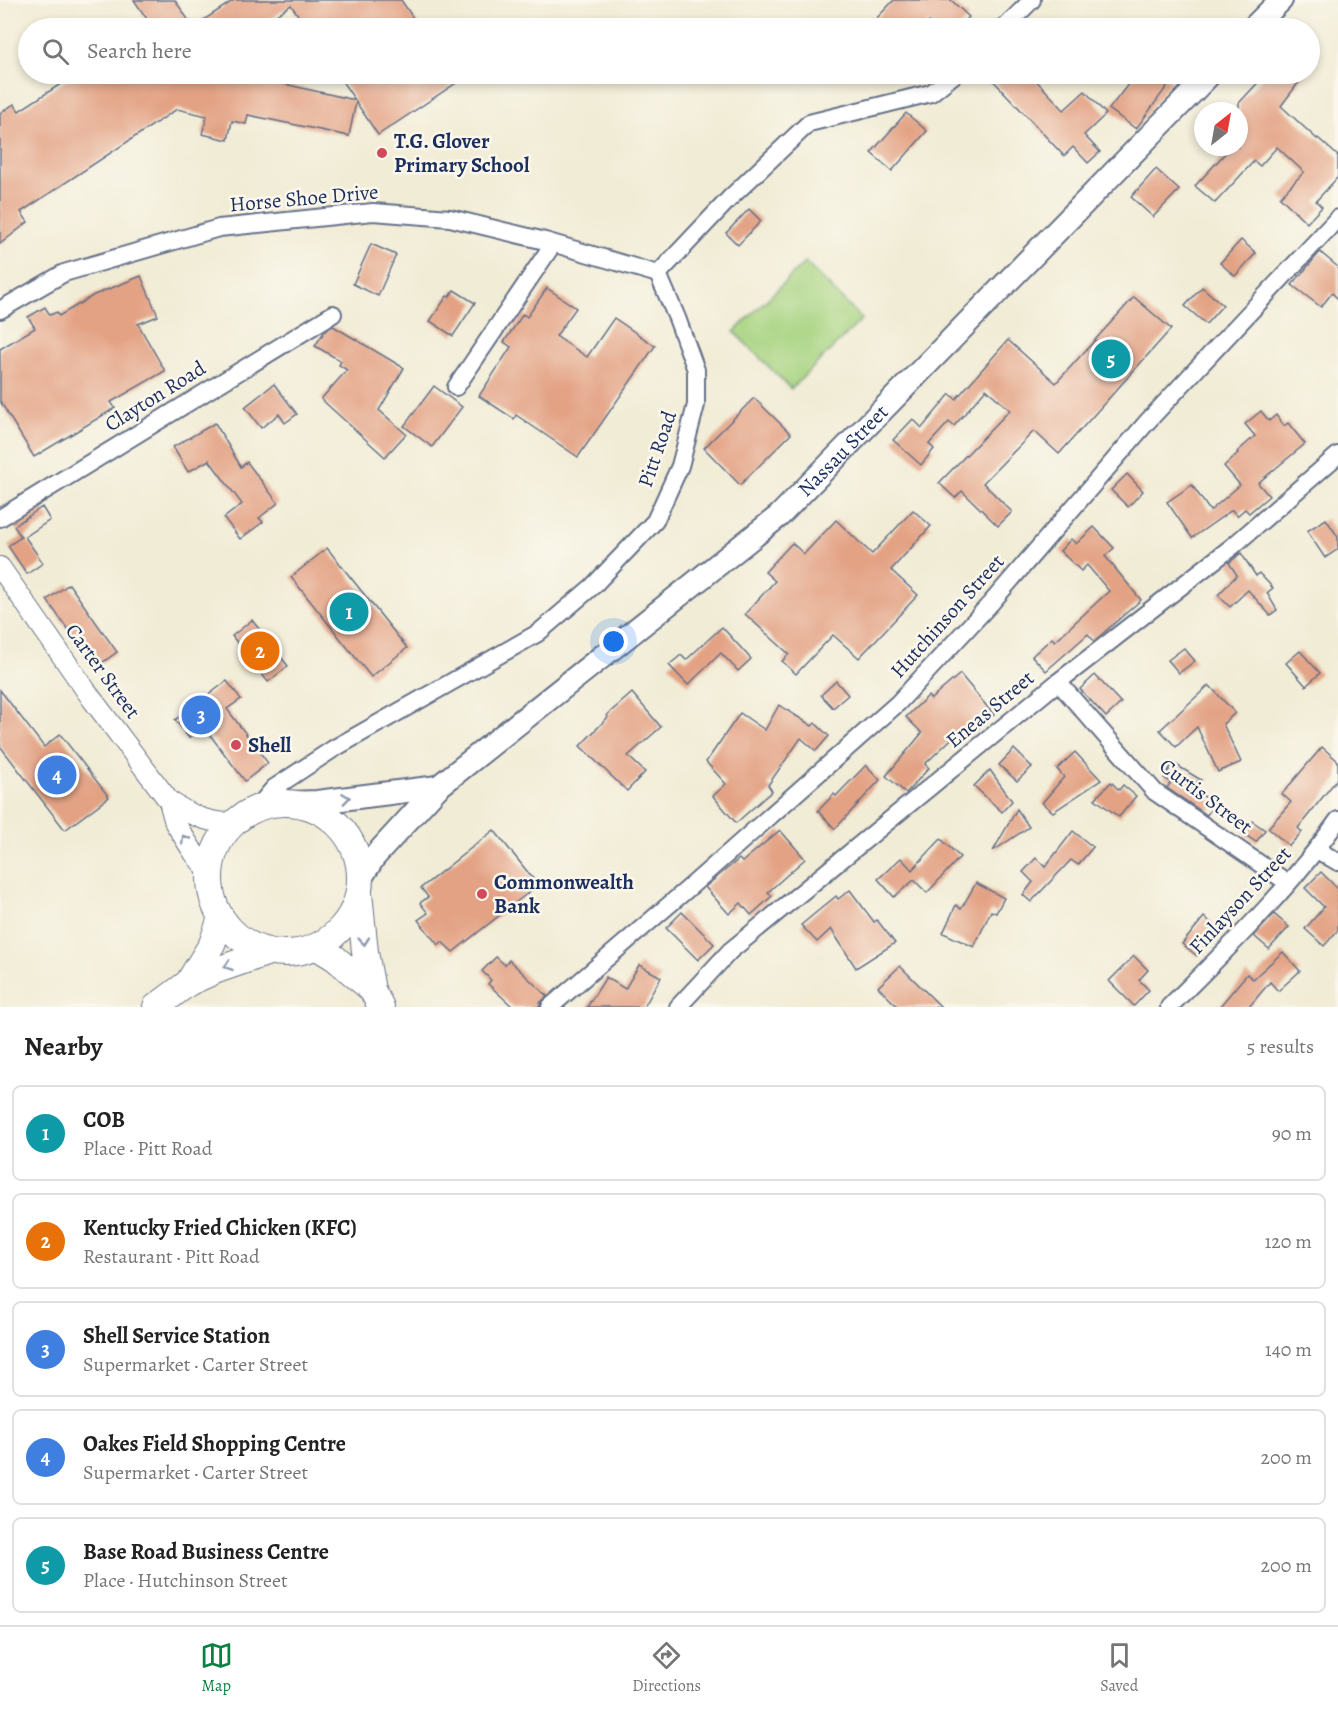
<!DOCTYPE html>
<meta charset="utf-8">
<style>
:root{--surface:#fff;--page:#f2f2f2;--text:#222;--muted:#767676;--line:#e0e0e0;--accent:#0b8043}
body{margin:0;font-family:Alegreya,serif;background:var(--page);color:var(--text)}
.compass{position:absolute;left:1194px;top:102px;width:54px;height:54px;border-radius:50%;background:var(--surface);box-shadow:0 3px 9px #0003;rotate:31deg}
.you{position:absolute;left:614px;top:642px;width:21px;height:21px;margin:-15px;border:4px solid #fff;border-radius:50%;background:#1a73e8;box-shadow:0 0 0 9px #1a73e833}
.badge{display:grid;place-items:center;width:39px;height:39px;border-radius:50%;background:var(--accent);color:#fff;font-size:20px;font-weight:700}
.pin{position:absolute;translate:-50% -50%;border:3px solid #fff;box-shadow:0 2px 6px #0006}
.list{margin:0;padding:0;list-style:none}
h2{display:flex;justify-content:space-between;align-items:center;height:78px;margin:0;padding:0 24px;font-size:26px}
h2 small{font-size:20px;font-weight:400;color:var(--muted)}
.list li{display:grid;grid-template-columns:39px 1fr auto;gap:18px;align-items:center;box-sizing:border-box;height:96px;margin:0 12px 12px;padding:0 12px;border:2px solid var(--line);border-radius:9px}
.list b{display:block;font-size:22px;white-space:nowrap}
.list p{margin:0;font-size:20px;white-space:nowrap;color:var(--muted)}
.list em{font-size:20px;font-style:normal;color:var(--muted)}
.icon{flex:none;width:33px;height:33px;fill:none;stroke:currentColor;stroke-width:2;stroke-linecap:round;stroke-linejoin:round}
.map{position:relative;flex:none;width:1338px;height:1007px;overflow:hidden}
.search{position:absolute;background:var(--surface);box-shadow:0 3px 9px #0003;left:18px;right:18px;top:18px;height:66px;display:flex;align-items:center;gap:15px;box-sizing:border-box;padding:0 21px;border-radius:33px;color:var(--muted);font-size:22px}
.sheet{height:618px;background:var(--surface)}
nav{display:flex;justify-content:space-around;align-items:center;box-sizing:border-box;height:84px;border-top:2px solid var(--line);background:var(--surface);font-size:16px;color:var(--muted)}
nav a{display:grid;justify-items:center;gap:3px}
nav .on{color:var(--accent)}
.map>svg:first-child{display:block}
.green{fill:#a6d37f;stroke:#60816e;stroke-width:1.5}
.building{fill:#e3a284}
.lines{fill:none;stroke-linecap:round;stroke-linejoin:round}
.minor-casing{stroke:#667188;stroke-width:20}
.tertiary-casing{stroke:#667188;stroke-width:22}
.secondary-casing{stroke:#667188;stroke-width:26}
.primary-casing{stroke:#667188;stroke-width:28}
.minor{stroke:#fff;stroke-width:16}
.tertiary{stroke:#fff;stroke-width:20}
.secondary{stroke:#fff;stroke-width:22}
.primary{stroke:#fff;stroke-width:26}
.oneway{stroke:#8d97ae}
.poi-dot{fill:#d1495b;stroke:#fbf7ec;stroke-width:2}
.labels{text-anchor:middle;stroke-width:5;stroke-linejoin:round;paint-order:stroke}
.poi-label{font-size:21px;font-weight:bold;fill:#1b2f5e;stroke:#fbf7ec;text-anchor:start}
.street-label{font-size:21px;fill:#1b2f5e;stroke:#fbf7ec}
</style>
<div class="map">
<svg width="1338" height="1007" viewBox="0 0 1338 1007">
<rect width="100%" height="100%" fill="#fbf7ec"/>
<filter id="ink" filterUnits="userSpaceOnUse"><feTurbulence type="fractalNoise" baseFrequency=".0167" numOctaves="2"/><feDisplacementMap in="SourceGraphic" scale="12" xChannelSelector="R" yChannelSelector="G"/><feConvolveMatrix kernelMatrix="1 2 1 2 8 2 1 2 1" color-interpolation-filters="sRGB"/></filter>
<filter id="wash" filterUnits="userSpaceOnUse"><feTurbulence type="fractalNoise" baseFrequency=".008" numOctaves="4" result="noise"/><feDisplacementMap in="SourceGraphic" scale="24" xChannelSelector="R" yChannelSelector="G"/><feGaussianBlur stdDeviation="1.35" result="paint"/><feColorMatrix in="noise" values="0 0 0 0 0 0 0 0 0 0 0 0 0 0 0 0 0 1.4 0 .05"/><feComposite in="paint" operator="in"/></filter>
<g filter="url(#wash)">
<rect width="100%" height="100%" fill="#f1ecd5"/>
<path class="green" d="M 805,262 L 862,319 L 791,389 L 734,332 Z"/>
<g id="blocks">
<g class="building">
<path d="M 134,0 L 175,0 L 193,27 L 234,0 L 401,0 L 420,28 L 307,28 L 291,5 L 263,24 L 262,28 L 153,28 Z"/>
<path d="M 894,0 L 951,0 L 969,17 L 958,28 L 937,28 L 929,22 L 923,28 L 882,28 L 874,21 Z"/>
<path d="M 76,74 L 276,74 L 275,82 L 355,100 L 337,74 L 449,74 L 456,83 L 378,135 L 356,102 L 349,136 L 248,115 L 246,124 L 232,121 L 228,140 L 202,134 L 207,116 L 177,109 L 21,212 L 28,222 L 0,244 L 0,113 L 14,104 L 19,111 Z"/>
<path d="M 987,74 L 1030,74 L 1064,110 L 1085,91 L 1106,114 L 1084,135 L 1100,152 L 1088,163 L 1073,147 L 1064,156 Z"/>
<path d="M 1136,74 L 1161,74 L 1171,81 L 1136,129 L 1109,109 Z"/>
<path d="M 1266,74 L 1305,74 L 1281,106 L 1317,139 L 1318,138 L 1338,156 L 1338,177 L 1316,201 L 1322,207 L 1307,223 L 1280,197 L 1304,172 L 1277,147 L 1260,166 L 1254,161 L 1215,203 L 1195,186 L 1231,147 L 1239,147 L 1239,103 Z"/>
<path d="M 906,113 L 927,131 L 892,171 L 871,153 Z"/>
<path d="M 1156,169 L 1179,190 L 1153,217 L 1131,197 Z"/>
<path d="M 749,209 L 761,221 L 738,245 L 726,233 Z"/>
<path d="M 1241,240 L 1256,253 L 1235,276 L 1220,263 Z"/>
<path d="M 371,244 L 396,255 L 378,296 L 353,284 Z"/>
<path d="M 1320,252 L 1338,267 L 1338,299 L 1332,293 L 1321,307 L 1292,285 Z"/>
<path d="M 141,276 L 158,316 L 138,324 L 165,371 L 111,402 L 115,408 L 34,457 L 0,401 L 0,349 L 35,328 L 28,317 L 45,307 L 50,315 L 57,312 L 59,316 L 94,295 Z"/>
<path d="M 1202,287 L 1223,305 L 1206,324 L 1185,306 Z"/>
<path d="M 547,288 L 576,308 L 556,336 L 587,357 L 614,318 L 655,346 L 578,457 L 516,415 L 514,419 L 479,396 L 511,347 L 504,342 L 523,314 L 527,317 Z"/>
<path d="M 454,290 L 475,303 L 453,336 L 430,321 L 447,296 L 449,297 Z"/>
<path d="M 1134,297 L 1171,329 L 1059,454 L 1034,431 L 983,483 L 1012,512 L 998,526 L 962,491 L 955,498 L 939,483 L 1010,410 L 986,389 L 954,426 L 949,422 L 929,444 L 934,449 L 921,465 L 893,440 L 913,419 L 922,428 L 950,394 L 956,399 L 1008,340 L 1056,383 Z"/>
<path d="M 333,326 L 404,368 L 379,410 L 406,434 L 385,457 L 321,399 L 347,370 L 339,365 L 341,361 L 315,346 L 324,332 Z"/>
<path d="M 274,384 L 297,414 L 285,423 L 279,414 L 261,428 L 245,407 Z"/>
<path d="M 434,386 L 462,407 L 432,447 L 404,426 Z"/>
<path d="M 754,398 L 791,434 L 740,485 L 704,448 Z"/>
<path d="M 1261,411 L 1269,421 L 1276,415 L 1284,426 L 1288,423 L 1305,444 L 1258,483 L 1269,496 L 1249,513 L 1245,509 L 1237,516 L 1232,510 L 1192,538 L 1167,502 L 1192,485 L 1210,511 L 1240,485 L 1224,466 L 1238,453 L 1237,452 L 1255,436 L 1245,424 Z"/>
<path d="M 215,423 L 241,467 L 247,462 L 278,503 L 259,518 L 263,522 L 240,539 L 224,518 L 242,504 L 209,460 L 188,472 L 173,447 Z"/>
<path d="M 1127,474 L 1143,491 L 1128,507 L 1111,490 Z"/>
<path d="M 42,507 L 50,520 L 25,537 L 43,563 L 27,574 L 8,546 L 21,537 L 14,526 Z"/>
<path d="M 913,510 L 931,526 L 891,570 L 918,595 L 859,658 L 833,635 L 796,674 L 782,661 L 789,654 L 745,614 L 775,581 L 765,572 L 792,543 L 804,554 L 836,520 L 872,554 Z"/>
<path d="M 1326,519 L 1338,537 L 1338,549 L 1325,558 L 1307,531 Z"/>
<path d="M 1094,527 L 1114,548 L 1105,556 L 1141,600 L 1094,641 L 1088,634 L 1046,671 L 1032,656 L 1052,638 L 1055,641 L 1109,591 L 1087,565 L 1081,571 L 1060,551 L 1071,539 L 1076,544 Z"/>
<path d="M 327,548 L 407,648 L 371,677 L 291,577 Z"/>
<path d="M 1241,553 L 1256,576 L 1259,573 L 1273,588 L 1267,593 L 1277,610 L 1270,615 L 1248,590 L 1230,607 L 1218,595 L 1237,575 L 1229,563 Z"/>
<path d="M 69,584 L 117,652 L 95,668 L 47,600 Z"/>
<path d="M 252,620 L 288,666 L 268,682 L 232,636 Z"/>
<path d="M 722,627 L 751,659 L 738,671 L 721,653 L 688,685 L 669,665 L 681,655 L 686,660 Z"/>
<path d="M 1184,648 L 1195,661 L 1179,673 L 1168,660 Z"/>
<path d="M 1300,651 L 1320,673 L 1306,686 L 1286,663 Z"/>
<path d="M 960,674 L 994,715 L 970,735 L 964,727 L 925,764 L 929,768 L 906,793 L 886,776 L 922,733 L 906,717 L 928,696 L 931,699 Z"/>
<path d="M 1095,675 L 1121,703 L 1106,717 L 1080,689 Z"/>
<path d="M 227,681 L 241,699 L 227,709 L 268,763 L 245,781 L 204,727 L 189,738 L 175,720 Z"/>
<path d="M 836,681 L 848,695 L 833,708 L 821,695 Z"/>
<path d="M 1209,685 L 1235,713 L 1223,724 L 1241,762 L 1218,772 L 1197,727 L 1176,747 L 1160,730 Z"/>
<path d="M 0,690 L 44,747 L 60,734 L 109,797 L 65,830 L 0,746 Z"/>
<path d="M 632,693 L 661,727 L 628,756 L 645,772 L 627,791 L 580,746 L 608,717 L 607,715 Z"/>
<path d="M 779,705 L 812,726 L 815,723 L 829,736 L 816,751 L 801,738 L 768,785 L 772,791 L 736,823 L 713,796 L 726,784 L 706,762 L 740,713 L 765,730 Z"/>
<path d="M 1322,747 L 1338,761 L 1338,778 L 1298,828 L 1302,832 L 1289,846 L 1268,828 L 1291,802 L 1282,794 Z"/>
<path d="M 1014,749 L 1032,767 L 1017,781 L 999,765 Z"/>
<path d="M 1075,752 L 1101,780 L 1053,812 L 1042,803 L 1064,777 L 1057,769 Z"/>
<path d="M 1173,763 L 1201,780 L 1187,786 L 1215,803 L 1207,815 L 1167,788 L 1171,782 L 1164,778 Z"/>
<path d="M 866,765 L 880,780 L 835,829 L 818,811 L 834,794 L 836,796 Z"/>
<path d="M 990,770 L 1012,801 L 1002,812 L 974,786 Z"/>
<path d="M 1111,782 L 1119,790 L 1123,785 L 1136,796 L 1119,817 L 1095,799 Z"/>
<path d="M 1017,809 L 1029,827 L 993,851 Z"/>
<path d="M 1252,821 L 1265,830 L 1256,842 L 1244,834 Z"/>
<path d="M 494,830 L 538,885 L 453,952 L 442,942 L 438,945 L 418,920 L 428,913 L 420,903 L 428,897 L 421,888 Z"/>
<path d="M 780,830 L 805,859 L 768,892 L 772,896 L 751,915 L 741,903 L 729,914 L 705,887 L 739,859 L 742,862 Z"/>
<path d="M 1073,831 L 1093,847 L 1078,865 L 1071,860 L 1031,902 L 1023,895 L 1033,882 L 1023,872 L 1036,858 L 1045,867 Z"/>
<path d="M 941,839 L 960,857 L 927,893 L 914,880 L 894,897 L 878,879 L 901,858 L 912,870 Z"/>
<path d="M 1321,872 L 1338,889 L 1338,930 L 1324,946 L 1305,929 L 1324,907 L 1305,888 Z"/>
<path d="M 976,883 L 1004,898 L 996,913 L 991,911 L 974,947 L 943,933 L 956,905 L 961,909 Z"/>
<path d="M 850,890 L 874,922 L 877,920 L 895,943 L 856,968 L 831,929 L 817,942 L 801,925 L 836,896 L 838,899 Z"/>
<path d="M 682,912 L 714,944 L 698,960 L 666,928 Z"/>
<path d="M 1274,914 L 1289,927 L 1269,949 L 1254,936 Z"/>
<path d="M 1204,917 L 1219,929 L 1197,956 L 1182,944 Z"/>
<path d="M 1283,952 L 1300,971 L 1278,991 L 1270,982 L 1249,1007 L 1219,1007 L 1247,974 L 1253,979 Z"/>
<path d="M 1134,956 L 1148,970 L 1139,980 L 1149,990 L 1134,1006 L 1109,981 Z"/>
<path d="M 496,957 L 505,965 L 509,960 L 547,996 L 540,1003 L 540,1007 L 513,1007 L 488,984 L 491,980 L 482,971 Z"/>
<path d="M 639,965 L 661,977 L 644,1007 L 587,1007 L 606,977 L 625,989 Z"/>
<path d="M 900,966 L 941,1007 L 898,1007 L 878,987 Z"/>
</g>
</g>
</g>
<g filter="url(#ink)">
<use href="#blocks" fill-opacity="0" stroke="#667188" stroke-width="1.5"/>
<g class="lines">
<defs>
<g id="minor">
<path d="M 1004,28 L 1032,0"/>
<path d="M 658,274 L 731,197 L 809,123 L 931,93 L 955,74"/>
<path d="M 0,310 L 64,273 L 219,228 L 373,212 L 450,218 L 545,241 L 658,274"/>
<path d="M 456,387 L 553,244"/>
<path d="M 0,518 L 333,314"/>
<path d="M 1058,682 L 1155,792 L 1288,883"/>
<path d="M 258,807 L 274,788 L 333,749 L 538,633 L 593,586 L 655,521 L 680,466 L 696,405 L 696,370 L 677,318 L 658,274"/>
<path d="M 1317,850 L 1338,862"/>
<path d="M 550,1007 L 691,886 L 898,703 L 991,603 L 1147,422 L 1338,218"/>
<path d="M 678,1007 L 730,951 L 1058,682 L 1233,546 L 1338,455"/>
<path d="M 1169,1007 C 1228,948 1290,889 1338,820"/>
</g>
<g id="tertiary">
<path d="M 0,567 L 92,699 L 169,801 L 175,823 L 194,853 L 209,872"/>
<path d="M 169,801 C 191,815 206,823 232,823"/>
</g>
<g id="secondary">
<path d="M 1253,28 L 1281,0"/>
<path d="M 288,803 L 317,802 L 438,787"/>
<path id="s1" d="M 360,879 L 374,857 L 438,787 L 779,516 L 1210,74"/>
</g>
<g id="primary">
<circle cx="285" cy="878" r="75"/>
<path d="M 359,893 L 365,952 L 372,990 L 381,1007"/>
<path d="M 317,947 L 335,958 L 372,990"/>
<path d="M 188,983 L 212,944 L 221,918"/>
<path d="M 156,1007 L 188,983 L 217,970 L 269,952"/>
</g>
</defs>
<use href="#minor" class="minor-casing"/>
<use href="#tertiary" class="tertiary-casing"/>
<use href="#secondary" class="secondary-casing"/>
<use href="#primary" class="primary-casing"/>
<use href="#minor" class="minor"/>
<use href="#tertiary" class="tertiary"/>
<use href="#secondary" class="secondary"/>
<use href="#primary" class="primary"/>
</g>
<defs><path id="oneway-chevron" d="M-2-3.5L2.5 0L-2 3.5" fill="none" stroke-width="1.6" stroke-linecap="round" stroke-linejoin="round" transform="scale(1.5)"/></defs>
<g class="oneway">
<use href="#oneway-chevron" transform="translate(346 798) rotate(-8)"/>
<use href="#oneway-chevron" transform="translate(185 839) rotate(-122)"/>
<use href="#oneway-chevron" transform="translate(364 941) rotate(85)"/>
<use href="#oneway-chevron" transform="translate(228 966) rotate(161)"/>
</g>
</g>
<g class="poi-dot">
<circle cx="382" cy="153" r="6"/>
<circle cx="236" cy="745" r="6"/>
<circle cx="482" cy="894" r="6"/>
</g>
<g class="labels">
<g class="poi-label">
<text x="394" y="148">T.G. Glover<tspan x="394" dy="24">Primary School</tspan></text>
<text x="248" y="752">Shell</text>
<text x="494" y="889">Commonwealth<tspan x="494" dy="24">Bank</tspan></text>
</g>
<g class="street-label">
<text transform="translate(304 198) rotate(-5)" y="7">Horse Shoe Drive</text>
<text transform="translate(155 396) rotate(-32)" y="7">Clayton Road</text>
<text transform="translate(657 449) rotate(-71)" y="7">Pitt Road</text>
<text dy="7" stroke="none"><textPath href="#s1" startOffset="648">Nassau Street</textPath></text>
<text transform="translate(947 616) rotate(-48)" y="7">Hutchinson Street</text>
<text transform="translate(103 671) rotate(54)" y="7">Carter Street</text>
<text transform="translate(990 709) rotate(-40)" y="7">Eneas Street</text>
<text transform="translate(1206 796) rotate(37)" y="7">Curtis Street</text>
<text transform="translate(1240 900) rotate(-47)" y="7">Finlayson Street</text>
</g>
</g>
</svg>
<svg class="compass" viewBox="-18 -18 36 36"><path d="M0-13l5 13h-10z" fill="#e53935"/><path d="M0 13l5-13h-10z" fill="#767676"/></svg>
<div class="you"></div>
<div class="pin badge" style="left:349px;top:612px;background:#0f9aa8">1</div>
<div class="pin badge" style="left:260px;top:651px;background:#e8710a">2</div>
<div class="pin badge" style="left:201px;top:715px;background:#3f7fe0">3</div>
<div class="pin badge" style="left:57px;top:775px;background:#3f7fe0">4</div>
<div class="pin badge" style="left:1111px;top:359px;background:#0f9aa8">5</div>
<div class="search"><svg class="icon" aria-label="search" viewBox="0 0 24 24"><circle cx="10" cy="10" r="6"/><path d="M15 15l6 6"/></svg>Search here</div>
</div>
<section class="sheet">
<h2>Nearby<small>5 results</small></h2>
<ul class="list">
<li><span class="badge" style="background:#0f9aa8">1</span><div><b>COB</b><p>Place · Pitt Road</p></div><em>90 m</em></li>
<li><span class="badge" style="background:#e8710a">2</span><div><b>Kentucky Fried Chicken (KFC)</b><p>Restaurant · Pitt Road</p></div><em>120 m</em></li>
<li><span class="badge" style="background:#3f7fe0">3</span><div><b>Shell Service Station</b><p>Supermarket · Carter Street</p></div><em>140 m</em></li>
<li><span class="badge" style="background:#3f7fe0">4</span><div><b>Oakes Field Shopping Centre</b><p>Supermarket · Carter Street</p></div><em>200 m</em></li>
<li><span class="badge" style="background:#0f9aa8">5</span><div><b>Base Road Business Centre</b><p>Place · Hutchinson Street</p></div><em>200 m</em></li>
</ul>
</section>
<nav>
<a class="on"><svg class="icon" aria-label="map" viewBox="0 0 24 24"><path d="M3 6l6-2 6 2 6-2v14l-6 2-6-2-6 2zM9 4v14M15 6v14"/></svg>Map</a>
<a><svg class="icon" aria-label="directions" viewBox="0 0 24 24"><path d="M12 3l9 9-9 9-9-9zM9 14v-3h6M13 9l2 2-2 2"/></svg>Directions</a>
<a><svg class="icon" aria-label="saved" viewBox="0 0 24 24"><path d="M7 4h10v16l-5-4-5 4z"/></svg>Saved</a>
</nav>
